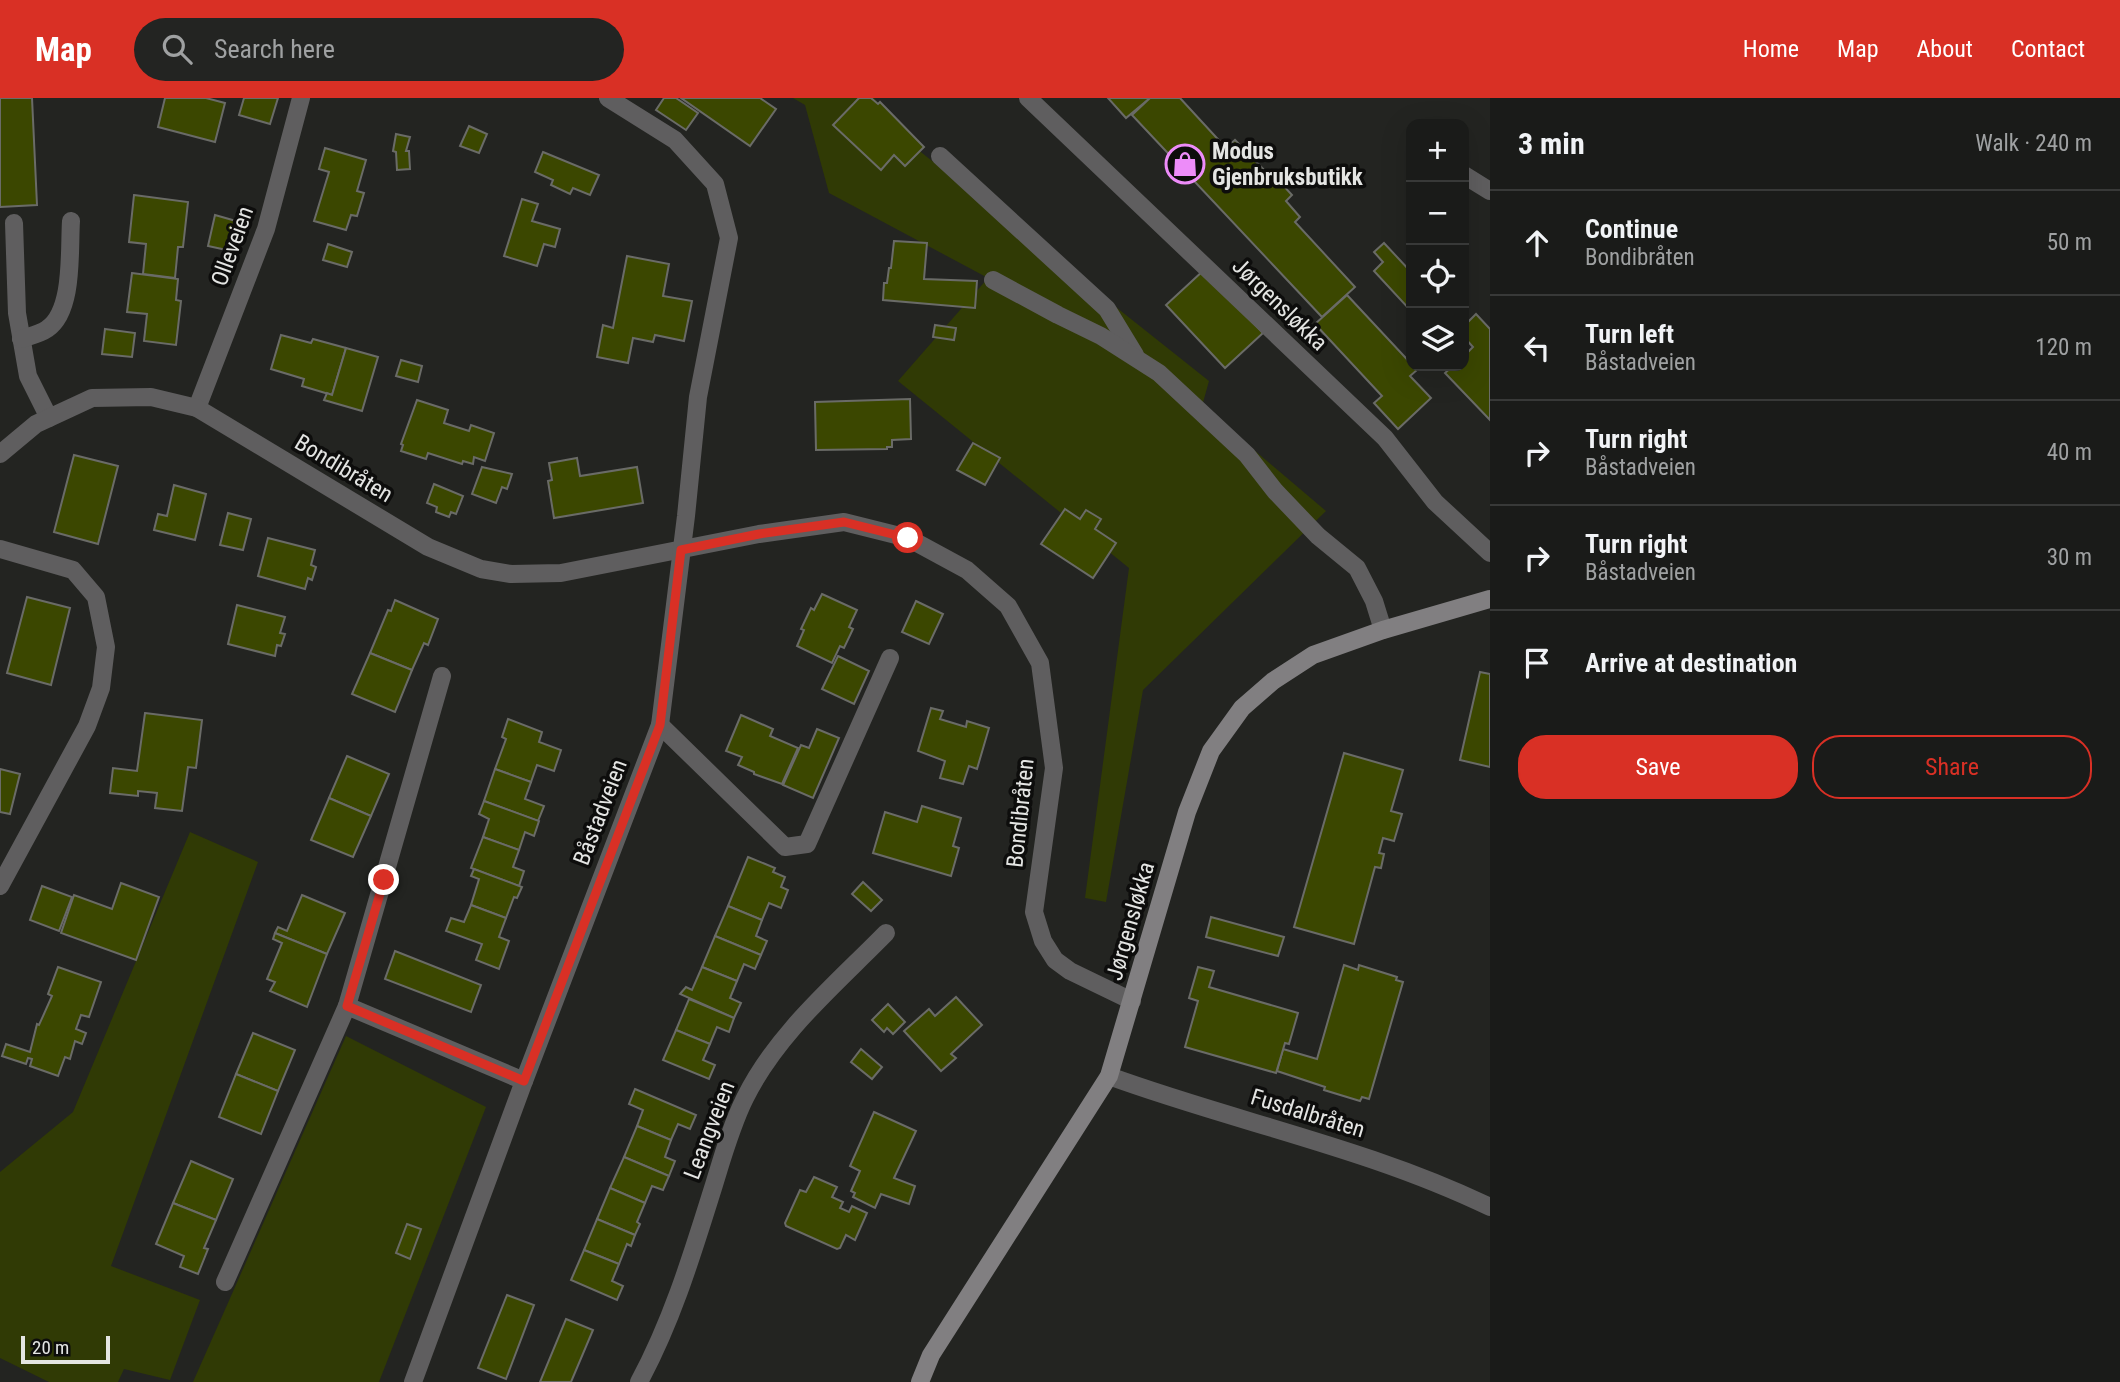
<!DOCTYPE html>
<meta charset="utf-8">
<style>
:root{--surface:#1a1b19;--page:#232422;--text:#f1f3f6;--muted:#9fa1a2;--line:#383938;--accent:#d93025}
body{margin:0;font-family:"Roboto Condensed",sans-serif;background:var(--page);color:var(--text)}
.controls{position:absolute;right:21px;top:21px;display:grid;overflow:hidden;border-radius:14px;box-shadow:0 7px 28px #0002}
.controls button{width:63px;height:63px;display:grid;place-items:center;padding:0;border:0;border-bottom:2px solid var(--line);background:var(--surface);color:var(--text);font:35px sans-serif}
.scale{position:absolute;left:21px;bottom:18px;width:89px;box-sizing:border-box;padding-left:7px;border:4px solid #e4e5e3;border-top:0;font-size:19px;line-height:24px;white-space:nowrap;color:#e4e5e3;-webkit-text-stroke:5px #0d0d0c;paint-order:stroke}
.stop{position:absolute;width:21px;height:21px;margin:-16px;border:5px solid #d93025;border-radius:50%;background:#fff}
.stop.end{background:#d93025;border-color:#fff;box-shadow:0 2px 7px #0008}
.list{margin:0;padding:0;list-style:none}
h2{display:flex;justify-content:space-between;align-items:center;height:91px;margin:0;padding:0 28px;font-size:30px}
h2 small{font-size:23px;font-weight:400;color:var(--muted)}
.list li{display:grid;grid-template-columns:46px 1fr auto;gap:21px;align-items:center;box-sizing:border-box;height:105px;padding:0 28px;border-top:2px solid var(--line)}
.list b{display:block;font-size:26px;white-space:nowrap}
.list p{margin:0;font-size:23px;white-space:nowrap;color:var(--muted)}
.list em{font-size:23px;font-style:normal;color:var(--muted)}
.actions{display:flex;gap:14px;padding:21px 28px}
.actions a{flex:1;padding:16px 0;border:2px solid var(--accent);border-radius:28px;text-align:center;font-size:24px;color:var(--accent)}
.actions .main{background:var(--accent);color:#fff}
.icon{flex:none;width:38px;height:38px;fill:none;stroke:currentColor;stroke-width:2;stroke-linecap:round;stroke-linejoin:round}
.map{position:relative;flex:none;width:1490px;height:1284px;overflow:hidden}
header{display:flex;align-items:center;gap:42px;box-sizing:border-box;height:98px;padding:0 35px;background:var(--accent);color:#fff}
header strong{font-size:33px}
nav{display:flex;gap:38px;margin-inline-start:auto;font-size:24px}
.search{width:490px;height:63px;background:var(--page);display:flex;align-items:center;gap:18px;box-sizing:border-box;padding:0 24px;border-radius:38px;color:var(--muted);font-size:26px}
main{display:flex}
aside{flex:1;background:var(--surface)}
.map>svg:first-child{display:block}
.green{fill:#303a05}
.building{fill:#3b4700;stroke:#6a6b67;stroke-width:2}
.lines{fill:none;stroke-linecap:round;stroke-linejoin:round}
.lane{stroke:#5f5e5f;stroke-width:18}
.street{stroke:#5f5e5f;stroke-width:18}
.secondary{stroke:#817f81;stroke-width:18}
.route{stroke:#d93025;stroke-width:9}
.labels{text-anchor:middle;stroke-width:7;stroke-linejoin:round;paint-order:stroke}
.poi-label{font-size:23px;font-weight:bold;fill:#e4e5e3;stroke:#0d0d0c;text-anchor:start}
.street-label{font-size:23px;fill:#e4e5e3;stroke:#0d0d0c}
</style>
<header>
<strong>Map</strong>
<div class="search"><svg class="icon" aria-label="search" viewBox="0 0 24 24"><circle cx="10" cy="10" r="6"/><path d="M15 15l6 6"/></svg>Search here</div>
<nav><a>Home</a><a>Map</a><a>About</a><a>Contact</a></nav>
</header>
<main>
<div class="map">
<svg width="1490" height="1284" viewBox="0 0 1490 1284">
<rect width="100%" height="100%" fill="#232421"/>
<g class="green">
<path d="M 793,0 L 874,0 L 912,47 L 1209,283 L 1202,308 L 1326,413 L 1143,592 L 1106,804 L 1085,800 L 1129,470 L 898,283 L 988,180 L 829,95 L 805,7 Z"/>
<path d="M 190,734 L 258,764 L 111,1168 L 200,1202 L 170,1282 L 124,1271 L 118,1284 L 49,1284 L 0,1260 L 0,1074 L 73,1014 Z"/>
<path d="M 346,938 L 486,1009 L 379,1284 L 193,1284 Z"/>
</g>
<g class="building">
<path d="M 0,0 L 32,0 L 37,107 L 0,109 Z"/>
<path d="M 165,0 L 206,0 L 225,5 L 215,44 L 158,29 Z"/>
<path d="M 244,0 L 278,0 L 270,26 L 239,17 Z"/>
<path d="M 664,0 L 676,0 L 698,15 L 686,32 L 656,12 Z"/>
<path d="M 681,0 L 760,0 L 776,11 L 750,48 Z"/>
<path d="M 859,0 L 871,0 L 878,6 L 880,4 L 924,49 L 905,68 L 894,57 L 881,72 L 833,27 Z"/>
<path d="M 1108,0 L 1150,0 L 1126,20 Z"/>
<path d="M 1150,0 L 1180,0 L 1226,50 L 1235,42 L 1267,75 L 1270,73 L 1292,97 L 1286,103 L 1300,119 L 1295,124 L 1355,189 L 1322,219 L 1132,17 Z"/>
<path d="M 469,28 L 487,36 L 479,55 L 460,48 Z"/>
<path d="M 396,36 L 410,39 L 406,53 L 409,53 L 410,71 L 397,72 L 396,54 L 393,53 Z"/>
<path d="M 325,50 L 366,62 L 357,93 L 364,95 L 357,118 L 351,117 L 346,132 L 314,123 L 329,74 L 319,71 Z"/>
<path d="M 543,54 L 599,77 L 590,97 L 573,90 L 570,96 L 551,87 L 553,82 L 535,74 Z"/>
<path d="M 134,97 L 188,104 L 183,149 L 178,149 L 175,180 L 143,176 L 146,146 L 129,144 Z"/>
<path d="M 522,101 L 538,106 L 532,123 L 560,131 L 555,149 L 544,146 L 537,168 L 504,158 Z"/>
<path d="M 215,117 L 243,125 L 236,154 L 208,148 Z"/>
<path d="M 894,143 L 927,145 L 924,181 L 977,183 L 975,210 L 883,202 L 884,185 L 887,185 L 889,170 L 891,170 Z"/>
<path d="M 1384,145 L 1411,174 L 1411,213 L 1374,173 L 1383,164 L 1374,154 Z"/>
<path d="M 328,146 L 352,154 L 347,169 L 323,162 Z"/>
<path d="M 627,158 L 669,166 L 663,198 L 692,203 L 684,243 L 655,237 L 653,244 L 633,240 L 628,265 L 597,259 L 603,227 L 613,230 Z"/>
<path d="M 1204,172 L 1263,235 L 1225,270 L 1166,207 Z"/>
<path d="M 132,175 L 178,181 L 176,202 L 181,203 L 176,247 L 144,243 L 147,216 L 127,214 Z"/>
<path d="M 1347,197 L 1417,272 L 1410,278 L 1431,300 L 1398,331 L 1374,305 L 1382,298 L 1315,226 Z"/>
<path d="M 1476,216 L 1490,231 L 1490,322 L 1445,275 L 1453,268 L 1464,268 L 1464,258 L 1473,249 L 1464,239 L 1464,228 Z"/>
<path d="M 935,227 L 956,230 L 954,242 L 933,239 Z"/>
<path d="M 105,231 L 135,235 L 132,259 L 102,256 Z"/>
<path d="M 281,237 L 311,245 L 313,241 L 346,250 L 332,297 L 302,288 L 304,281 L 271,271 Z"/>
<path d="M 346,250 L 378,259 L 362,313 L 324,302 L 327,295 L 332,297 Z"/>
<path d="M 401,262 L 422,268 L 418,284 L 396,278 Z"/>
<path d="M 910,301 L 911,341 L 892,342 L 892,349 L 887,349 L 887,351 L 816,352 L 815,304 Z"/>
<path d="M 417,302 L 448,312 L 444,325 L 469,333 L 471,327 L 494,335 L 485,363 L 474,359 L 473,366 L 463,363 L 462,366 L 428,355 L 426,361 L 401,353 L 403,347 L 401,346 Z"/>
<path d="M 973,345 L 1000,360 L 985,387 L 957,372 Z"/>
<path d="M 74,357 L 118,368 L 98,446 L 54,434 Z"/>
<path d="M 577,360 L 580,378 L 637,369 L 643,405 L 554,420 L 548,383 L 552,382 L 549,365 Z"/>
<path d="M 482,369 L 512,376 L 507,391 L 502,389 L 496,405 L 472,396 Z"/>
<path d="M 434,386 L 463,398 L 456,416 L 451,414 L 449,419 L 436,414 L 437,409 L 427,405 Z"/>
<path d="M 174,387 L 206,396 L 195,442 L 154,432 L 158,416 L 167,418 Z"/>
<path d="M 1065,411 L 1080,421 L 1086,412 L 1101,421 L 1095,431 L 1116,445 L 1093,480 L 1041,446 Z"/>
<path d="M 228,415 L 251,421 L 243,452 L 220,447 Z"/>
<path d="M 268,440 L 315,452 L 311,467 L 316,469 L 312,482 L 308,480 L 305,491 L 258,478 Z"/>
<path d="M 822,496 L 857,512 L 849,529 L 853,531 L 844,550 L 840,548 L 832,565 L 797,548 L 804,532 L 801,531 L 811,510 L 814,512 Z"/>
<path d="M 27,499 L 70,510 L 51,587 L 7,575 Z"/>
<path d="M 395,502 L 438,521 L 428,547 L 424,545 L 412,572 L 370,555 L 388,512 L 391,513 Z"/>
<path d="M 916,503 L 943,516 L 929,546 L 902,534 Z"/>
<path d="M 237,507 L 285,519 L 280,535 L 285,536 L 281,548 L 277,547 L 275,558 L 228,546 Z"/>
<path d="M 370,555 L 412,572 L 395,614 L 352,596 Z"/>
<path d="M 838,558 L 869,573 L 854,606 L 822,591 Z"/>
<path d="M 1480,574 L 1490,576 L 1490,669 L 1460,662 Z"/>
<path d="M 931,610 L 943,613 L 940,621 L 966,629 L 967,623 L 989,630 L 977,671 L 969,668 L 963,686 L 940,680 L 945,663 L 918,653 Z"/>
<path d="M 145,615 L 202,622 L 196,670 L 188,669 L 182,713 L 155,710 L 157,695 L 138,693 L 138,698 L 110,695 L 113,670 L 137,673 Z"/>
<path d="M 741,617 L 773,631 L 770,638 L 798,650 L 782,686 L 754,676 L 754,674 L 738,667 L 742,659 L 726,653 Z"/>
<path d="M 508,621 L 542,634 L 539,644 L 561,652 L 554,673 L 537,667 L 531,684 L 495,671 L 506,641 L 502,639 Z"/>
<path d="M 817,631 L 839,640 L 813,700 L 783,687 L 801,647 L 809,650 Z"/>
<path d="M 1344,655 L 1403,672 L 1391,713 L 1402,716 L 1394,743 L 1383,740 L 1379,755 L 1384,756 L 1381,770 L 1375,769 L 1354,846 L 1294,829 Z"/>
<path d="M 347,658 L 389,676 L 371,718 L 329,700 Z"/>
<path d="M 0,671 L 20,676 L 10,716 L 0,714 Z"/>
<path d="M 495,671 L 531,684 L 525,701 L 544,708 L 538,723 L 484,703 Z"/>
<path d="M 329,700 L 371,718 L 353,759 L 311,742 Z"/>
<path d="M 484,703 L 539,723 L 534,738 L 525,734 L 519,752 L 483,739 L 489,721 L 479,716 Z"/>
<path d="M 922,708 L 961,720 L 953,748 L 959,750 L 951,778 L 873,755 L 885,714 L 917,724 Z"/>
<path d="M 483,739 L 519,752 L 513,769 L 524,773 L 519,788 L 471,770 Z"/>
<path d="M 748,759 L 775,770 L 773,774 L 785,779 L 781,789 L 788,792 L 781,810 L 769,805 L 762,822 L 728,808 Z"/>
<path d="M 474,771 L 522,789 L 517,800 L 514,799 L 506,820 L 471,807 L 479,781 L 471,778 Z"/>
<path d="M 863,784 L 882,802 L 871,813 L 852,796 Z"/>
<path d="M 121,785 L 159,799 L 136,862 L 61,835 L 74,797 L 112,811 Z"/>
<path d="M 42,788 L 72,799 L 59,833 L 30,822 Z"/>
<path d="M 302,797 L 345,815 L 327,856 L 275,835 L 278,829 L 287,833 Z"/>
<path d="M 471,807 L 506,820 L 499,839 L 509,843 L 499,871 L 476,862 L 482,846 L 446,833 L 451,820 L 464,824 Z"/>
<path d="M 728,808 L 762,822 L 756,838 L 767,843 L 761,857 L 715,838 Z"/>
<path d="M 1211,819 L 1284,839 L 1278,858 L 1206,839 Z"/>
<path d="M 275,835 L 327,856 L 307,909 L 270,893 L 275,884 L 267,881 L 282,845 L 273,841 Z"/>
<path d="M 715,838 L 761,857 L 755,871 L 744,866 L 737,883 L 702,869 Z"/>
<path d="M 395,853 L 481,887 L 471,914 L 385,881 Z"/>
<path d="M 1344,867 L 1358,872 L 1359,867 L 1397,879 L 1396,882 L 1403,884 L 1369,1001 L 1362,999 L 1360,1003 L 1324,992 L 1325,989 L 1277,973 L 1283,951 L 1317,961 Z"/>
<path d="M 58,869 L 101,884 L 89,919 L 81,917 L 76,931 L 86,935 L 82,946 L 75,943 L 70,961 L 65,959 L 58,978 L 30,968 L 32,961 L 28,960 L 26,966 L 2,958 L 6,946 L 30,954 L 37,926 L 39,927 L 52,898 L 48,896 Z"/>
<path d="M 702,869 L 737,883 L 730,900 L 741,905 L 734,920 L 680,896 L 686,889 L 692,892 Z"/>
<path d="M 1198,869 L 1214,873 L 1209,889 L 1298,915 L 1289,946 L 1285,945 L 1276,975 L 1185,949 L 1198,903 L 1189,900 Z"/>
<path d="M 956,899 L 982,927 L 951,956 L 956,960 L 941,973 L 904,933 L 929,911 L 935,918 Z"/>
<path d="M 689,901 L 734,920 L 729,934 L 717,929 L 710,946 L 676,932 Z"/>
<path d="M 888,906 L 905,924 L 893,936 L 887,930 L 884,934 L 872,922 Z"/>
<path d="M 676,932 L 710,946 L 703,962 L 715,967 L 709,981 L 663,962 Z"/>
<path d="M 253,935 L 295,952 L 278,993 L 236,976 Z"/>
<path d="M 861,951 L 882,969 L 872,981 L 851,964 Z"/>
<path d="M 236,976 L 278,993 L 261,1036 L 219,1019 Z"/>
<path d="M 635,991 L 696,1017 L 690,1031 L 678,1026 L 671,1042 L 637,1028 L 643,1012 L 629,1006 Z"/>
<path d="M 874,1014 L 916,1033 L 894,1080 L 915,1088 L 909,1106 L 881,1096 L 875,1110 L 853,1099 L 855,1095 L 851,1093 L 860,1073 L 850,1068 Z"/>
<path d="M 637,1028 L 671,1042 L 665,1059 L 675,1063 L 669,1078 L 624,1059 Z"/>
<path d="M 624,1059 L 669,1078 L 663,1092 L 652,1088 L 645,1105 L 610,1090 Z"/>
<path d="M 191,1063 L 233,1081 L 216,1122 L 173,1105 Z"/>
<path d="M 814,1079 L 837,1089 L 832,1099 L 843,1104 L 840,1110 L 849,1114 L 852,1108 L 867,1115 L 855,1142 L 846,1137 L 840,1150 L 837,1151 L 786,1128 L 785,1125 L 800,1092 L 806,1094 Z"/>
<path d="M 610,1090 L 645,1105 L 637,1124 L 640,1126 L 635,1137 L 597,1121 Z"/>
<path d="M 173,1105 L 216,1122 L 204,1150 L 208,1151 L 198,1176 L 180,1169 L 184,1158 L 156,1146 Z"/>
<path d="M 597,1121 L 635,1137 L 631,1148 L 627,1146 L 619,1166 L 584,1152 Z"/>
<path d="M 407,1126 L 421,1131 L 410,1161 L 396,1155 Z"/>
<path d="M 584,1152 L 619,1166 L 612,1183 L 623,1188 L 617,1202 L 571,1182 Z"/>
<path d="M 507,1197 L 534,1207 L 506,1281 L 478,1270 Z"/>
<path d="M 566,1221 L 593,1232 L 571,1284 L 540,1284 Z"/>
</g>
<g class="lines">
<g class="lane">
<path d="M 1028,0 L 1385,340 L 1435,404 L 1490,455"/>
<path d="M 940,58 L 1107,211 L 1135,257"/>
<path d="M 1464,77 L 1490,93"/>
<path d="M 14,125 L 17,215 L 28,278 L 49,320"/>
<path d="M 993,182 L 1058,217 L 1101,238 L 1159,275 L 1247,357 L 1275,393 L 1318,438 L 1357,470 L 1374,503 L 1383,532"/>
<path d="M 21,241 C 30,238 40,236 47,231 C 74,213 69,153 71,123"/>
<path d="M 0,451 L 73,472 L 96,499 L 106,549 L 101,590 L 87,628 L 0,788"/>
<path d="M 660,627 L 785,749 L 807,746 L 890,560"/>
</g>
<g class="street">
<path d="M 197,310 L 266,131 L 301,0"/>
<path d="M 0,356 L 36,326 L 92,300 L 151,299 L 197,310 L 428,449 L 481,471 L 511,476 L 561,475 L 759,436 L 844,424 L 908,440 L 967,472 L 1008,508 L 1040,565 L 1054,670 L 1034,814 L 1043,843 L 1055,862 L 1070,873 L 1132,903"/>
<path d="M 347,908 L 442,578"/>
<path d="M 1109,978 C 1235,1024 1368,1050 1490,1109"/>
<path d="M 524,983 L 660,627 L 686,418 L 698,299 L 729,140 L 715,86 L 675,42 L 608,0"/>
<path d="M 225,1184 L 347,908 L 524,983 L 413,1284"/>
<path d="M 639,1284 C 672,1223 692,1157 713,1090 C 722,1061 731,1028 745,1000 C 777,935 836,886 886,835"/>
</g>
<path class="secondary" d="M 920,1284 L 931,1257 L 1109,978 L 1187,714 L 1211,653 L 1242,610 L 1273,583 L 1313,557 L 1383,532 L 1490,501"/>
</g>
<g class="lines">
<path class="route" d="M 384,782 L 347,908 L 524,983 L 660,627 L 681,452 L 759,436 L 844,424 L 908,440"/>
</g>
<defs>
<symbol id="shop-ring" viewBox="-11 -11 22 22"><circle r="9.5" fill="#0d0d0c" stroke="#ed8cf9" stroke-width="1.5"/><path d="M-5-2.5h2.3a2.7 3.5 0 0 1 5.4 0H5L5.5 6h-11ZM-1.5-2.5h3a1.5 2.3 0 0 0-3 0Z" fill="#ed8cf9"/></symbol>
</defs>
<g fill-rule="evenodd">
<use href="#shop-ring" x="1163" y="44" width="44" height="44"/>
</g>
<g class="labels">
<g class="poi-label">
<text x="1212" y="61">Modus<tspan x="1212" dy="26">Gjenbruksbutikk</tspan></text>
</g>
<g class="street-label">
<text transform="translate(232 148) rotate(-70)" y="8">Olleveien</text>
<text transform="translate(1280 206) rotate(44)" y="8">Jørgensløkka</text>
<text transform="translate(344 370) rotate(31)" y="8">Bondibråten</text>
<text transform="translate(600 714) rotate(-69)" y="8">Båstadveien</text>
<text transform="translate(1020 715) rotate(-84)" y="8">Bondibråten</text>
<text transform="translate(1130 823) rotate(-74)" y="8">Jørgensløkka</text>
<text transform="translate(1308 1015) rotate(17)" y="8">Fusdalbråten</text>
<text transform="translate(709 1032) rotate(-69)" y="8">Leangveien</text>
</g>
</g>
</svg>
<div class="controls">
<button>+</button>
<button>−</button>
<button><svg class="icon" aria-label="locate" viewBox="0 0 24 24"><circle cx="12" cy="12" r="6"/><path d="M12 2v4M12 18v4M2 12h4M18 12h4"/></svg></button>
<button><svg class="icon" aria-label="layers" viewBox="0 0 24 24"><path d="M12 4l9 5-9 5-9-5zM3 14l9 5 9-5"/></svg></button>
</div>
<div class="scale">20 m</div>
<div class="stop" style="left:908px;top:440px"></div>
<div class="stop end" style="left:384px;top:782px"></div>
</div>
<aside>
<h2>3 min<small>Walk · 240 m</small></h2>
<ul class="list">
<li><svg class="icon" aria-label="ahead" viewBox="0 0 24 24"><path d="M12 20V5M6 11l6-6 6 6"/></svg><div><b>Continue</b><p>Bondibråten</p></div><em>50 m</em></li>
<li><svg class="icon" aria-label="left" viewBox="0 0 24 24"><path d="M17 20v-9H6M10 6l-5 5 5 5"/></svg><div><b>Turn left</b><p>Båstadveien</p></div><em>120 m</em></li>
<li><svg class="icon" aria-label="right" viewBox="0 0 24 24"><path d="M7 20v-9h11M14 6l5 5-5 5"/></svg><div><b>Turn right</b><p>Båstadveien</p></div><em>40 m</em></li>
<li><svg class="icon" aria-label="right" viewBox="0 0 24 24"><path d="M7 20v-9h11M14 6l5 5-5 5"/></svg><div><b>Turn right</b><p>Båstadveien</p></div><em>30 m</em></li>
<li><svg class="icon" aria-label="arrive" viewBox="0 0 24 24"><path d="M6 21V4h12l-3 4 3 4H6"/></svg><div><b>Arrive at destination</b></div></li>
</ul>
<div class="actions"><a class="main">Save</a><a>Share</a></div>
</aside>
</main>
